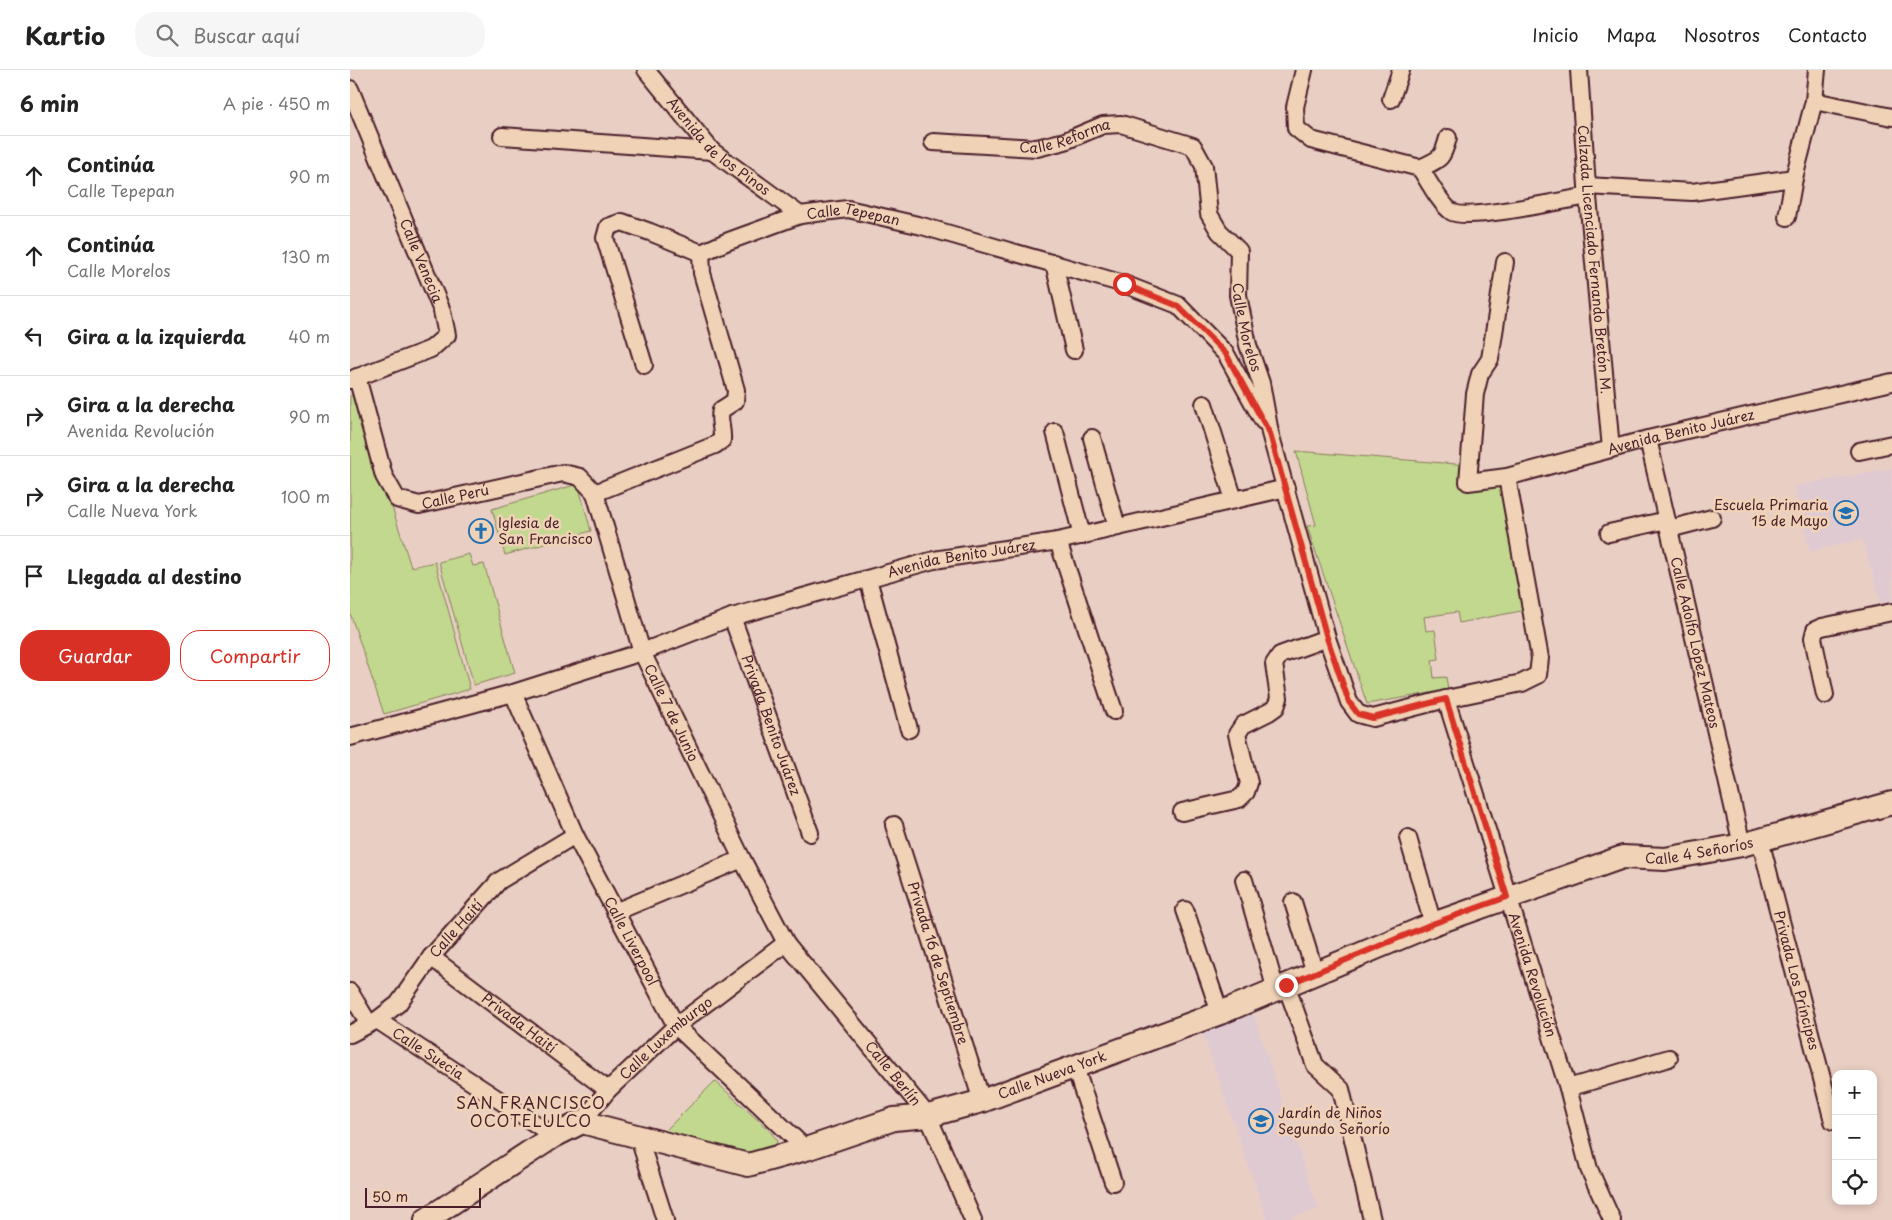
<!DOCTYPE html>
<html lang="es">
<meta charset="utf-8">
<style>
:root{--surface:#fff;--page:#f6f6f6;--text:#222;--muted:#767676;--line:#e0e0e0;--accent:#d93025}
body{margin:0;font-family:"Playpen Sans",sans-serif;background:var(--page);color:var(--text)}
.controls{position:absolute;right:15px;bottom:15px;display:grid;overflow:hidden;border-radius:10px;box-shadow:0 2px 8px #0003}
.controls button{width:45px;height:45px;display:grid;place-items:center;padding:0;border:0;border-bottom:1px solid var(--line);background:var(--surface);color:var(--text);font:25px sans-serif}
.scale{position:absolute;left:15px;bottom:12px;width:116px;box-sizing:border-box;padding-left:5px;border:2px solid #4a1f2b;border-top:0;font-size:14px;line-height:18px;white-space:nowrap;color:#4a1f2b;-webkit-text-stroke:4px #f0d3b7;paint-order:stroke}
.stop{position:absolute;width:15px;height:15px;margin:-11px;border:4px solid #d93025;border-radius:50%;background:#fff}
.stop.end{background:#d93025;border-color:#fff;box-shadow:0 1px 5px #0008}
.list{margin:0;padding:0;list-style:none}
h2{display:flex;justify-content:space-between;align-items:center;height:65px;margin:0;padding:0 20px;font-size:21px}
h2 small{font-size:16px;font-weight:400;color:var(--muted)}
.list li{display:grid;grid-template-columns:32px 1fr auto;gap:15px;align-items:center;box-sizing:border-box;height:80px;padding:0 20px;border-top:1px solid var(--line)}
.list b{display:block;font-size:19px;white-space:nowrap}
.list p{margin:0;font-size:16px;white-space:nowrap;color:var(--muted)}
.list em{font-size:16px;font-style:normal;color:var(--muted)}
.actions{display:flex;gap:10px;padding:15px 20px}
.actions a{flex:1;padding:11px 0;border:1px solid var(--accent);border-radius:20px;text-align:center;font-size:18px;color:var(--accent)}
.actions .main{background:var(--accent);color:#fff}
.icon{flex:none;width:28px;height:28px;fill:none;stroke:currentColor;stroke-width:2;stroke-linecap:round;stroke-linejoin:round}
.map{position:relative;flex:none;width:1542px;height:1150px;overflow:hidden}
header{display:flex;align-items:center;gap:30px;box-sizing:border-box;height:70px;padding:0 25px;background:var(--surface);border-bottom:1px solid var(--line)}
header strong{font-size:24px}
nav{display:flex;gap:28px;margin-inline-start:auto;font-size:18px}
.search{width:350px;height:45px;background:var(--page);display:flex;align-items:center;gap:12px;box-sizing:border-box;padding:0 18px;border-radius:20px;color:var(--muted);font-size:19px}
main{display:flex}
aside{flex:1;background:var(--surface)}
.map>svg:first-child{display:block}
.built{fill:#e0cad1}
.green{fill:#c2d88e;stroke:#867c5c}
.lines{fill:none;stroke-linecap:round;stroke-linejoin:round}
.street-casing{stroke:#4a1f2b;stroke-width:20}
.secondary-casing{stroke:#4a1f2b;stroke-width:26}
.street{stroke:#f0d3b7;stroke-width:16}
.secondary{stroke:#f0d3b7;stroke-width:22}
.route{stroke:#d93025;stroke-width:6}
.labels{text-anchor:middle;stroke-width:5;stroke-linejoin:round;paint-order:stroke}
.street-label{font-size:14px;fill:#4a1f2b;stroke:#f0d3b7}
.poi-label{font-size:14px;fill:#4a1f2b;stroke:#f0d3b7;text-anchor:start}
.quarter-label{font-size:16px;letter-spacing:1px;fill:#4a1f2b;stroke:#f0d3b7}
</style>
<header>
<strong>Kartio</strong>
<div class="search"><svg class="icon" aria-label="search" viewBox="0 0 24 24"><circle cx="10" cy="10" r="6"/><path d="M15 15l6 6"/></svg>Buscar aquí</div>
<nav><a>Inicio</a><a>Mapa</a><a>Nosotros</a><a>Contacto</a></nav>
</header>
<main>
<aside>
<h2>6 min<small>A pie · 450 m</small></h2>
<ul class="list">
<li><svg class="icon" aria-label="ahead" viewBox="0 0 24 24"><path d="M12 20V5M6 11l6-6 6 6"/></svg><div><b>Continúa</b><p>Calle Tepepan</p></div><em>90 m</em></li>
<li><svg class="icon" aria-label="ahead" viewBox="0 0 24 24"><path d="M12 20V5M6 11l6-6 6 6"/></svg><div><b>Continúa</b><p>Calle Morelos</p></div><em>130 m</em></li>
<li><svg class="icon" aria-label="left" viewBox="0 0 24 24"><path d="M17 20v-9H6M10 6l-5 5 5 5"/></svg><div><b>Gira a la izquierda</b></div><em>40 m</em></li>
<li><svg class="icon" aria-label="right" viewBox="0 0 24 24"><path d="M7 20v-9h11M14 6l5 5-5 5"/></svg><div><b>Gira a la derecha</b><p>Avenida Revolución</p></div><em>90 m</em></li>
<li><svg class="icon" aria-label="right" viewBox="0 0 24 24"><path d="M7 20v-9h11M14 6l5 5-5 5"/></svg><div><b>Gira a la derecha</b><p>Calle Nueva York</p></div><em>100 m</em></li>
<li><svg class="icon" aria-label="arrive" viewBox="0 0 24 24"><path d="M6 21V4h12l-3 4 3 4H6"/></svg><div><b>Llegada al destino</b></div></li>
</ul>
<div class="actions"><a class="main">Guardar</a><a>Compartir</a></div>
</aside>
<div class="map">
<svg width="1542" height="1150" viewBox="0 0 1542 1150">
<rect width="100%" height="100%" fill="#e9cfc3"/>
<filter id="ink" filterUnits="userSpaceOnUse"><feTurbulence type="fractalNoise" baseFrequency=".02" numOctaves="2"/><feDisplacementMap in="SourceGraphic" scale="10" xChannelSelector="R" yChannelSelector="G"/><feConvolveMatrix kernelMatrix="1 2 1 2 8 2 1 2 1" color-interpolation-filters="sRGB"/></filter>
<g filter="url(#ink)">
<g class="built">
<path d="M 1542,398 L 1542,531 L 1531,534 L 1512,469 L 1460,482 L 1444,416 Z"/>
<path d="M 903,943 L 969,1140 L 931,1150 L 917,1150 L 852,962 Z"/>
</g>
<g class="green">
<path d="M 6,323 L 61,497 L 85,492 L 120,619 L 34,644 L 0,543 L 0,326 Z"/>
<path d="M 946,381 L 1118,395 L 1147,416 L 1154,417 L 1176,540 L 1109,553 L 1107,542 L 1074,547 L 1076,561 L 1085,560 L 1089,589 L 1082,590 L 1084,608 L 1096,607 L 1098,620 L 1017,634 L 957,456 L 966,455 Z"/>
<path d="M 228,414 L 241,461 L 155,485 L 142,439 Z"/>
<path d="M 119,484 L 123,496 L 134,494 L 165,603 L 124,615 L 89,492 Z"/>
<path d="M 365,1011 L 419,1060 L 427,1070 L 426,1075 L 421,1080 L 395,1086 L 313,1063 Z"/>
</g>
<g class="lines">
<defs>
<g id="street">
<path id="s1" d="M 296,0 L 362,81 L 450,145"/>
<path d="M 954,0 L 945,37 L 946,58 L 961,70 L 1070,98"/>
<path id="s2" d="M 1229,0 L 1237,116 L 1261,379"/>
<path id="s3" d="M 0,19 L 92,241 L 97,265 L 81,279 L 0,310"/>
<path d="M 1041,29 L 1051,0"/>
<path d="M 1464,31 L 1542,47"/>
<path d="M 152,66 L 362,81"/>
<path id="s4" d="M 583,72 L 687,78 L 715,71 L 753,55 L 771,54 L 843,76 L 854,96 L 859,144 L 869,161 L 889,181 L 888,225 L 898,275 L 911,313 L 920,363 L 977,568 L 999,632 L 1008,644 L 1023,648 L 1096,629 L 1172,613 L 1188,605 L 1190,588 L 1157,407"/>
<path d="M 1070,98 C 1078,110 1090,134 1102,142 C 1116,151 1216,130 1238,126"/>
<path d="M 1070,98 C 1090,89 1092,90 1098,68"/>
<path d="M 1237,116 L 1342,122 L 1444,108"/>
<path d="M 1437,147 L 1444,108 L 1464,31 L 1467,0"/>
<path id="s5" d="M 351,183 L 376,172 L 450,145 L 498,139 L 572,156 L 774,214 L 828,235 L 876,284 L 913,351"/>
<path id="s6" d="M 1155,192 L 1140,289 L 1130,304 L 1125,324 L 1118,412 L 1157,407 L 1298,369 L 1542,312"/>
<path d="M 704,193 L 724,280"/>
<path d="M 294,295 L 255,168 L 258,157 L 272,152 L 300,162 L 351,183"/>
<path id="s7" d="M 7,307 L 34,406 L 47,429 L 69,435 L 213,403 L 230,407 L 245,423 L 292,582 L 392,789 L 436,873 L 578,1046 L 623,1150"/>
<path d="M 854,334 L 884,430"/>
<path d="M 705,362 L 732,466"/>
<path d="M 742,368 L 767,457"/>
<path id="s8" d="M 1298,369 L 1392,775"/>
<path d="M 1509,381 L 1542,374"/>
<path d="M 245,423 L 365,375 L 372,370 C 373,359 368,350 371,340 L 385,331 L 386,320 L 352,203 L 351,183"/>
<path d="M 1319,459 L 1362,448"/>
<path d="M 1259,463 L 1317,450"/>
<path d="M 708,471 L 764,641"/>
<path d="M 518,509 L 559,659"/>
<path id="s9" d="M 382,547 L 460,763"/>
<path id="s10" d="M 163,623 L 225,765 L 326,956 L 456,1079"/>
<path d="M 1475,625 L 1463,568 L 1465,560 L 1472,557 L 1542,542"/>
<path id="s11" d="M 1096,629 L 1218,1018 L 1239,1099 L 1262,1150"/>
<path id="s12" d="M 0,667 L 163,623 L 292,582 L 382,547 L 584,490 L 708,471 L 936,418"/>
<path d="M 832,742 L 889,729 L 896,722 L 899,713 L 887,664 L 893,655 L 919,642 L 926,637 L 929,628 L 924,594 L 930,585 L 977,568"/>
<path id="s13" d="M 544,755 L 632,1031"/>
<path d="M 1058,768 L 1083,854"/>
<path id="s14" d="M 1410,770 L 1483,1051"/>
<path d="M 894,810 L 926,920"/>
<path d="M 943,832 L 965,903"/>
<path d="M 835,840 L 870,943"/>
<path d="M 265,842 L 392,789"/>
<path id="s15" d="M 81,887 L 258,1020"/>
<path d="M 936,915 L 965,995 L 991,1019 L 1022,1150"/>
<path d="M 0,922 L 19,954"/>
<path id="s16" d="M 27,950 L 204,1066"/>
<path id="s17" d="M 0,964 L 27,950 L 48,934 L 81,887 L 149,811 L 225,765"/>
<path d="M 725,997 L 763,1112"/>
<path d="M 1218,1018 L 1319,988"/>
<path id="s18" d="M 232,1052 L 258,1020 L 326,956 L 436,873"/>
<path d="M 288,1065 L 315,1150"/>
</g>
<g id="secondary">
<path id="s19" d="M 76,1150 L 204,1066 L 232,1052 L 398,1095 L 456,1079 L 544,1049 L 578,1046 L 632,1031 L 870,943 L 1083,854 L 1273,787 L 1315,789 L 1392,775 L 1542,733"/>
</g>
</defs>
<use href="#street" class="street-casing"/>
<use href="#secondary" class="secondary-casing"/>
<use href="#street" class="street"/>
<use href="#secondary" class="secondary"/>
</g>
</g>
<g class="lines" filter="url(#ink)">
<path class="route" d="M 774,214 L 828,236 L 876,284 L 920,364 L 977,568 L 999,632 L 1008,644 L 1023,648 L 1096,629 L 1157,827 L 1082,854 L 936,915"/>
</g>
<defs>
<symbol id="school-ring" viewBox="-11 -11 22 22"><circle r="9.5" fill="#f0d3b7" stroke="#1f6fb2" stroke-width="1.5"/><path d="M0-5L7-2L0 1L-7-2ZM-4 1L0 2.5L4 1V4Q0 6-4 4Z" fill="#1f6fb2"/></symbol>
<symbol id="church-ring" viewBox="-11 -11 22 22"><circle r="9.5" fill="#f0d3b7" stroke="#1f6fb2" stroke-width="1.5"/><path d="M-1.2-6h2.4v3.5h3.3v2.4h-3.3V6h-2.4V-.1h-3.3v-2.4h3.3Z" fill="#1f6fb2"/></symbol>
</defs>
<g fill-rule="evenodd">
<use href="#school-ring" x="1482" y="429" width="28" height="28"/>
<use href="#church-ring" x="117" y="447" width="28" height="28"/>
<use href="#school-ring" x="897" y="1037" width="28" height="28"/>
</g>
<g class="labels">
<g class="street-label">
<text dy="5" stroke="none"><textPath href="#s4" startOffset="134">Calle Reforma</textPath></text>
<text dy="5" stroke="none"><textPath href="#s1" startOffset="106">Avenida de los Pinos</textPath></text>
<text dy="5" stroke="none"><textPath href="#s5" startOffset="160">Calle Tepepan</textPath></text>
<text dy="5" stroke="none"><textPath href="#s2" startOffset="190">Calzada Licenciado Fernando Bretón M.</textPath></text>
<text dy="5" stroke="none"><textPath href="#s3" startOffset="186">Calle Venecia</textPath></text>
<text dy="5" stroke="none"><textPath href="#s4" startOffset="464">Calle Morelos</textPath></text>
<text dy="5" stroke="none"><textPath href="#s6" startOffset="444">Avenida Benito Juárez</textPath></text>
<text dy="5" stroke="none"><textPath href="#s7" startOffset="189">Calle Perú</textPath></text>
<text dy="5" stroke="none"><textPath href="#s12" startOffset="638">Avenida Benito Juárez</textPath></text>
<text dy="5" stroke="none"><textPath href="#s8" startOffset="209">Calle Adolfo López Mateos</textPath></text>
<text dy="5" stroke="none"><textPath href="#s7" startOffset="572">Calle 7 de Junio</textPath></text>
<text dy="5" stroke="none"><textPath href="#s9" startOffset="115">Privada Benito Juárez</textPath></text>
<text dy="5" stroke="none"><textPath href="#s19" startOffset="1362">Calle 4 Señoríos</textPath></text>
<text dy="5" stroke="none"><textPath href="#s17" startOffset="152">Calle Haití</textPath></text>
<text dy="5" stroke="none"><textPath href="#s10" startOffset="275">Calle Liverpool</textPath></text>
<text dy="5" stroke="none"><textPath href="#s13" startOffset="145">Privada 16 de Septiembre</textPath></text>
<text dy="5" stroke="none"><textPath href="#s11" startOffset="289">Avenida Revolución</textPath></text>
<text dy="5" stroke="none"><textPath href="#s14" startOffset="145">Privada Los Príncipes</textPath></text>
<text dy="5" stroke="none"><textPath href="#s15" startOffset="110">Privada Haití</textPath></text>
<text dy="5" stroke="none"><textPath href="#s18" startOffset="119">Calle Luxemburgo</textPath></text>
<text dy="5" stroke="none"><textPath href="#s16" startOffset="61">Calle Suecia</textPath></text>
<text dy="5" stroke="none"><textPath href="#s7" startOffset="998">Calle Berlín</textPath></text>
<text dy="5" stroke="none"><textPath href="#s19" startOffset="674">Calle Nueva York</textPath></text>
</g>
<g class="poi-label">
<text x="1478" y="440" text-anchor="end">Escuela Primaria<tspan x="1478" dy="16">15 de Mayo</tspan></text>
<text x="148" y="458">Iglesia de<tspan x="148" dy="16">San Francisco</tspan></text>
<text x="928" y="1048">Jardín de Niños<tspan x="928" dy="16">Segundo Señorío</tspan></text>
</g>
<g class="quarter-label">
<text x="181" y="1039">SAN FRANCISCO<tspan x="181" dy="18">OCOTELULCO</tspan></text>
</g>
</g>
</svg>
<div class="controls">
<button>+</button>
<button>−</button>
<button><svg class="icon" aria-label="locate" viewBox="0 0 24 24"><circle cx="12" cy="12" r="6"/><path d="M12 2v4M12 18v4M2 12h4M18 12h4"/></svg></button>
</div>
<div class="scale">50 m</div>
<div class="stop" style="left:774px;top:214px"></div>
<div class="stop end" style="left:936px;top:915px"></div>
</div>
</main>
